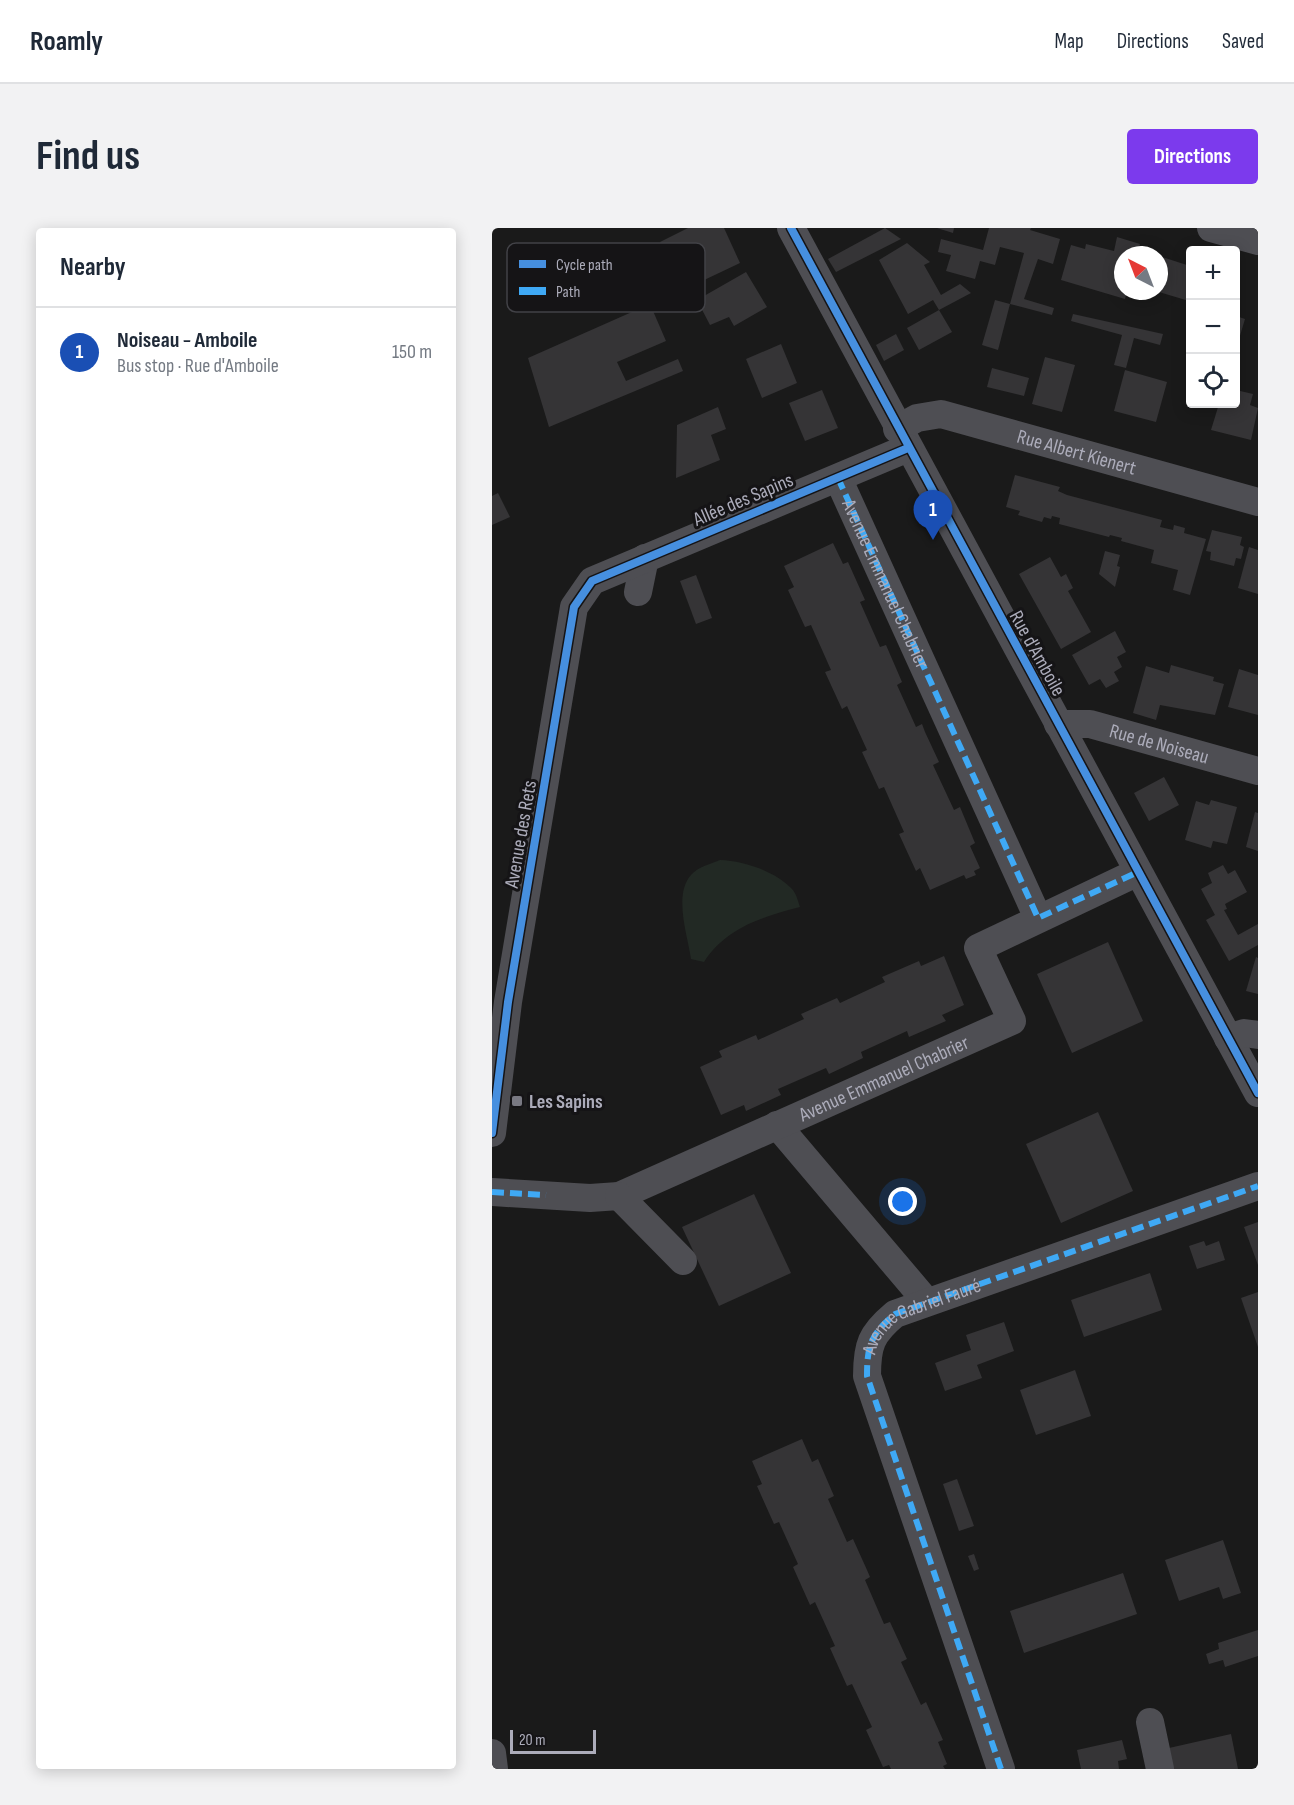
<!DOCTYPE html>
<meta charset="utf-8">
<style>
:root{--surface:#fff;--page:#f2f2f3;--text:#1f2937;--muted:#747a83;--line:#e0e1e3;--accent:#7c3aed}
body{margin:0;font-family:"Sofia Sans Condensed",sans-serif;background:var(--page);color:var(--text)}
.controls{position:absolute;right:18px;top:18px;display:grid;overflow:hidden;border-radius:6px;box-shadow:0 3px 15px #0003}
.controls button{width:54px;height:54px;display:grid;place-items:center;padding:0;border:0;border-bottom:2px solid var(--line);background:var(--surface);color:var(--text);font:30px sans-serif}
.compass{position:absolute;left:622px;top:18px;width:54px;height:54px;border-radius:50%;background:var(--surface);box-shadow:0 3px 15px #0003;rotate:318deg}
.scale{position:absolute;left:18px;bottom:15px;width:86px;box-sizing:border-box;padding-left:6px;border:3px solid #acacba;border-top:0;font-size:16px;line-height:21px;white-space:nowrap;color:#acacba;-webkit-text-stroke:4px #151416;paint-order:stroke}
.you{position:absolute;left:411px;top:974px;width:21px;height:21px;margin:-15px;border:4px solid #fff;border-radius:50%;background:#1a73e8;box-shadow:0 0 0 9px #1a73e833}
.badge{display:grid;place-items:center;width:39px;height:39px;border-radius:50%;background:var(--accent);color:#fff;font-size:20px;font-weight:700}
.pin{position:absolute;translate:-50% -50px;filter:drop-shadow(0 2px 3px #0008)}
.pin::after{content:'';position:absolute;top:32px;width:21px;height:18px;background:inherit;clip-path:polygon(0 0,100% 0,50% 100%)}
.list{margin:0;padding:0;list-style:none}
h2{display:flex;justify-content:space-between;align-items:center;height:78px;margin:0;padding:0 24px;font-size:26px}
h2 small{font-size:20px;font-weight:400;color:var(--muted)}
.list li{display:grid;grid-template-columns:39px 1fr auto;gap:18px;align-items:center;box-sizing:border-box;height:90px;padding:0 24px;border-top:2px solid var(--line)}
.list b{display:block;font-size:22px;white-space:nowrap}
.list p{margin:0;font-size:20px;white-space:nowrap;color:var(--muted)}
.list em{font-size:20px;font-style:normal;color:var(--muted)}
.icon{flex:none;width:33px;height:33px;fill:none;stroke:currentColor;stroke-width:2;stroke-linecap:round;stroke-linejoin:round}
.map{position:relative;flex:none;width:766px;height:1541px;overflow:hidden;border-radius:6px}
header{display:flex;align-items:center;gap:36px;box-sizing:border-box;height:84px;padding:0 30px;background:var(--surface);border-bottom:2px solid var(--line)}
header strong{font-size:28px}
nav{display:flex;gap:33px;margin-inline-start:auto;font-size:21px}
.intro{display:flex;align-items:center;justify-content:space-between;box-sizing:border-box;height:144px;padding:0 36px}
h1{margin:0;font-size:42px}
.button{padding:15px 27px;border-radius:6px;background:var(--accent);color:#fff;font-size:21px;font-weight:700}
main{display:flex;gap:36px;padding:0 36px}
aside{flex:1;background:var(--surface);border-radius:6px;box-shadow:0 3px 15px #0003}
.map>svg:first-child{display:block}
.green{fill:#222924}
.building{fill:#353436}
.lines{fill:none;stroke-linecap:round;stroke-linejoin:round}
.minor{stroke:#4e4e53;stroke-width:28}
.quiet{stroke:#3fa9f5;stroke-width:6;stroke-dasharray:12 6;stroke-linecap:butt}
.cycleway-casing{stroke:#151416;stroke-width:11}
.cycleway{stroke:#468fdf;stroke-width:8}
.poi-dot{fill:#797982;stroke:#151416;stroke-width:2}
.labels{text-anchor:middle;stroke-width:6;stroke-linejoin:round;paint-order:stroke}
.street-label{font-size:20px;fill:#acacba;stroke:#151416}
.poi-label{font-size:20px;font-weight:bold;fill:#acacba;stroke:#151416;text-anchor:start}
.key{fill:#151416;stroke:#424247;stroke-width:1.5}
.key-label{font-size:16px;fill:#acacba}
</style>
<header>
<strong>Roamly</strong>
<nav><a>Map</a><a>Directions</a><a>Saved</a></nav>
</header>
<div class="intro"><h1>Find us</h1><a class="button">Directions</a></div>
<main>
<aside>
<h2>Nearby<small></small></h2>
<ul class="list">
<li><span class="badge" style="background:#1a4fb4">1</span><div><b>Noiseau - Amboile</b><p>Bus stop · Rue d'Amboile</p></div><em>150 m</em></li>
</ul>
</aside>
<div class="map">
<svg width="766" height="1541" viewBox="0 0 766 1541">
<rect width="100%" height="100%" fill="#1a1a1a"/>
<path class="green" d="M 228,632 C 252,633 283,643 300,661 C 304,665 306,673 308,679 C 270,689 234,700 212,734 L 199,731 C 196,708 181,667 199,647 C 206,639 218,636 228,632 Z"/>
<g class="building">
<path d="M 196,0 L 232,0 L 248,35 L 189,63 L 168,14 Z"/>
<path d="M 393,0 L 409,11 L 344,44 L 336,31 Z"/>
<path d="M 445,0 L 462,0 L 461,5 Z"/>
<path d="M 497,0 L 539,0 L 538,2 L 568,11 L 561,36 L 546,31 L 532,71 L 562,80 L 560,87 L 518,76 L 532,25 L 508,19 L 503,37 L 488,33 L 483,51 L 454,43 L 459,27 L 446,24 L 449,11 L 491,22 Z"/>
<path d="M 625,9 L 648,16 L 645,27 L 631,27 L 631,63 L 635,63 L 633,71 L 569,52 L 579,17 L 593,21 L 594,16 L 622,23 Z"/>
<path d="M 415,15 L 438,34 L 432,37 L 449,67 L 468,56 L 479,65 L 447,82 L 441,72 L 416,86 L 387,32 Z"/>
<path d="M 667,28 L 698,38 L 697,73 L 667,64 Z"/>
<path d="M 254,44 L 275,79 L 242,98 L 237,89 L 218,97 L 205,72 Z"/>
<path d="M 503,72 L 518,76 L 506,122 L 490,117 Z"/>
<path d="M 158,76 L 174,113 L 125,134 L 134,153 L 186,131 L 191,143 L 57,199 L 36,130 Z"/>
<path d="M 447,82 L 460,104 L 427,122 L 415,100 Z"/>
<path d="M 581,86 L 671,106 L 668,117 L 642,110 L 634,140 L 622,137 L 630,107 L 579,93 Z"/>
<path d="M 744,88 L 753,91 L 744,121 Z"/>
<path d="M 404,106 L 412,122 L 392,133 L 384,117 Z"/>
<path d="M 289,116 L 305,155 L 270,170 L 254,131 Z"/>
<path d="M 553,129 L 583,137 L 570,184 L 540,176 Z"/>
<path d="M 500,140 L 537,150 L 532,168 L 495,159 Z"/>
<path d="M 633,142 L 675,154 L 664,194 L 622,183 Z"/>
<path d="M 330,162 L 346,200 L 313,213 L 297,175 Z"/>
<path d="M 744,162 L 761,166 L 758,177 L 766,180 L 759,212 L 719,202 L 727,176 L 744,176 Z"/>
<path d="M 226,179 L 234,201 L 219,207 L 228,232 L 184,250 L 185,197 Z"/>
<path d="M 523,247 L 568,259 L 566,263 L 575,267 L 670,292 L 668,299 L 681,302 L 682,297 L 693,300 L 692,305 L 714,311 L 698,367 L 681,362 L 686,342 L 659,335 L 662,322 L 629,313 L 630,310 L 618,307 L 617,309 L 567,296 L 568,290 L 560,288 L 559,291 L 552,289 L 550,294 L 526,287 L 528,283 L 514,279 Z"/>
<path d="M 6,265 L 18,289 L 0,297 L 0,268 Z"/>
<path d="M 720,302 L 750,309 L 748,317 L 752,319 L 749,331 L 744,330 L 742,338 L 718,332 L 719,324 L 714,323 Z"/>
<path d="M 341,315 L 351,336 L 356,334 L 373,372 L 368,374 L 388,419 L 394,417 L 410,454 L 405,457 L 424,499 L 430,496 L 433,504 L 447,534 L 441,537 L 462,582 L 468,579 L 483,615 L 478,618 L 488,640 L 482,643 L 484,647 L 474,651 L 472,647 L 438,662 L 428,640 L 424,643 L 407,606 L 412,604 L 392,559 L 387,561 L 370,524 L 375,522 L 355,478 L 350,481 L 333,444 L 339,442 L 319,397 L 313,399 L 296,362 L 302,359 L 292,338 Z"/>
<path d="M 757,319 L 766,322 L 766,366 L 746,360 Z"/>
<path d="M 613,323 L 628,327 L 625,338 L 628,339 L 623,359 L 607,346 Z"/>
<path d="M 558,329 L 569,349 L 574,346 L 581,360 L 576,363 L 599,404 L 569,421 L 527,346 Z"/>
<path d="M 204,347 L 220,390 L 204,396 L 188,353 Z"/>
<path d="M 623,403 L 634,424 L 625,429 L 630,439 L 622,444 L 627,453 L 614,460 L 608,451 L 597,457 L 580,427 Z"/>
<path d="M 679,437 L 722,449 L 721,453 L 732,456 L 723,487 L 668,477 L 664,492 L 641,485 L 654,438 L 677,445 Z"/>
<path d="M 747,441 L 766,447 L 766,487 L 736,479 Z"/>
<path d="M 672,549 L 687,577 L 657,593 L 642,565 Z"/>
<path d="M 719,572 L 745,579 L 735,616 L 721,613 L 719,620 L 693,612 L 704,573 L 717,577 Z"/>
<path d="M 763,584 L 766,585 L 766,623 L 754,619 Z"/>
<path d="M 731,637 L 736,646 L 743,642 L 755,664 L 733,676 L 735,681 L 732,682 L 746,707 L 766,696 L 766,717 L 737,733 L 714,692 L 723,687 L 709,661 L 720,655 L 716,645 Z"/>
<path d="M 616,714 L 651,793 L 580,825 L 545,746 Z"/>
<path d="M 452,728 L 472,777 L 450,787 L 454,793 L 417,809 L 415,803 L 369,824 L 371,830 L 337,846 L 334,840 L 286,861 L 289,867 L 254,883 L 252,877 L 229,887 L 208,839 L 230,829 L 227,823 L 264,807 L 266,812 L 312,791 L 309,786 L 345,770 L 348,775 L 393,754 L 390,749 L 427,733 L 429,738 Z"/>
<path d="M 764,729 L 766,730 L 766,766 L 754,763 Z"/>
<path d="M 606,884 L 641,963 L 569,995 L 534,916 Z"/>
<path d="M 262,966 L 299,1045 L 227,1078 L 190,999 Z"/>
<path d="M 766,994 L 766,1037 L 752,999 Z"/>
<path d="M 712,1013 L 714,1018 L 727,1013 L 733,1032 L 705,1041 L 697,1018 Z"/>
<path d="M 658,1045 L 670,1082 L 592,1109 L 579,1072 Z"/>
<path d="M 766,1064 L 766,1119 L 749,1070 Z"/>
<path d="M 512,1094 L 522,1123 L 485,1137 L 490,1150 L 453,1163 L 443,1135 L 479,1122 L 474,1107 Z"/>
<path d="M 583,1142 L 599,1188 L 544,1207 L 528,1162 Z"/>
<path d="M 310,1211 L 320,1234 L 326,1231 L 342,1268 L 336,1271 L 355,1314 L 361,1311 L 375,1342 L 378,1349 L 373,1352 L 392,1396 L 398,1394 L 415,1431 L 409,1434 L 429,1477 L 434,1474 L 451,1512 L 446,1514 L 455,1536 L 451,1538 L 453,1541 L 399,1541 L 397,1537 L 391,1539 L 374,1502 L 380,1499 L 360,1456 L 355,1458 L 338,1420 L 343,1418 L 323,1374 L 318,1377 L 301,1339 L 306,1336 L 287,1294 L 282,1296 L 265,1258 L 270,1256 L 260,1233 Z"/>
<path d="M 465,1251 L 482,1298 L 467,1303 L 451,1256 Z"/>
<path d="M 731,1312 L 749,1365 L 731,1371 L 727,1359 L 687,1373 L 673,1332 Z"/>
<path d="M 482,1326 L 487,1341 L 482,1343 L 476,1328 Z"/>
<path d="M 631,1345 L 645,1386 L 532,1425 L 518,1383 Z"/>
<path d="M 766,1402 L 766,1428 L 733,1439 L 731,1432 L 717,1436 L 714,1426 L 727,1421 L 726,1415 Z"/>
<path d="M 739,1506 L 746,1541 L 681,1541 L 677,1520 Z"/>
<path d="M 630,1512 L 635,1531 L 626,1533 L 627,1541 L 589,1541 L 585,1522 Z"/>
</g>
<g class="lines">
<g class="minor">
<path d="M 299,0 L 766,865"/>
<path d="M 719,0 L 766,13"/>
<path id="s1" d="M 405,201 L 425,190 L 449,186 L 766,274"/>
<path id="s2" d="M 346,250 L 546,690"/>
<path d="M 146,364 L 153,330"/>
<path id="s3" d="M 566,496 L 598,496 L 766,543"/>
<path d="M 736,810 L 752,805 L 766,807"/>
<path d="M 285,897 L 435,1074"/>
<path d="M 0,905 L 16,774 L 82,379 L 100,353 L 416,220"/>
<path id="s4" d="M 0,964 L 98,970 L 127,968 L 520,793 L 486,720 L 646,644"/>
<path d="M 127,968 L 191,1033"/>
<path d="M 658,1494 L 668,1541"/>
<path d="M 0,1525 L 2,1541"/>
<path id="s5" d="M 509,1541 L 375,1148 C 375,1117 379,1106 403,1086 L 766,958"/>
</g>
<g class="quiet">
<path d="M 346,250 L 546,690 L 646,644"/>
<path d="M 0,964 L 54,967"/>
<path d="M 509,1541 L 375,1148 C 375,1117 379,1106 403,1086 L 766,958"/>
</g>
<defs>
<g id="cycleway">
<path d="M 299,0 L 766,865"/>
<path d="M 0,905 L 16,774 L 82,379 L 100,353 L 416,220"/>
</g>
</defs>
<use href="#cycleway" class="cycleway-casing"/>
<use href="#cycleway" class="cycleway"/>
</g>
<rect class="poi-dot" x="19" y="867" width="12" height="12" rx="3"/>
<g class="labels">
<g class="street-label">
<text dy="7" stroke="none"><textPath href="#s1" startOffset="188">Rue Albert Kienert</textPath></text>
<text transform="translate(251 271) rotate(-23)" y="7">Allée des Sapins</text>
<text dy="7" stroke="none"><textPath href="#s2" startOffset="116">Avenue Emmanuel Chabrier</textPath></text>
<text transform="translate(546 425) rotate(61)" y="7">Rue d'Amboile</text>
<text dy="7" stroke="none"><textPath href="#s3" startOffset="104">Rue de Noiseau</textPath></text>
<text transform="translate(28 606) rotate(-80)" y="7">Avenue des Rets</text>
<text dy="7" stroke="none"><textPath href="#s4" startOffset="417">Avenue Emmanuel Chabrier</textPath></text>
<text dy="7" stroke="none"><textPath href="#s5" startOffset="507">Avenue Gabriel Fauré</textPath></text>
</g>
<g class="poi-label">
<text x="37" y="880">Les Sapins</text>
</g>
</g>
<rect x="15" y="15" width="198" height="69" rx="9" class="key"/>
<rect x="27" y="32" width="27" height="8" fill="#468fdf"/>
<rect x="27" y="59" width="27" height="8" fill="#3fa9f5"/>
<g class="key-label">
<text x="64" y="42">Cycle path</text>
<text x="64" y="69">Path</text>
</g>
</svg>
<div class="controls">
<button>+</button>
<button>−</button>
<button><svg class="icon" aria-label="locate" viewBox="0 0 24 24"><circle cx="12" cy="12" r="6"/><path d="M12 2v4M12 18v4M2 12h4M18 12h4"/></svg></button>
</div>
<svg class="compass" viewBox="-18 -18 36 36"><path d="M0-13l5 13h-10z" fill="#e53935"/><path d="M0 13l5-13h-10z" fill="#747a83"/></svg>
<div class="scale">20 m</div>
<div class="you"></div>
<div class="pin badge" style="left:441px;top:312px;background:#1a4fb4">1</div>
</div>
</main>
